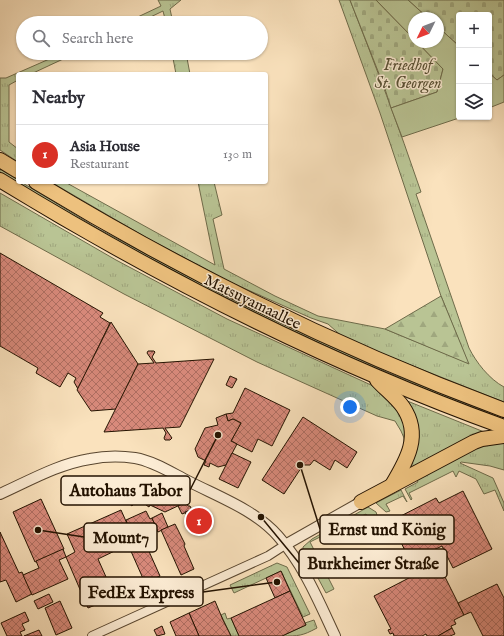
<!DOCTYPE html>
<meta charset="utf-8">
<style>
:root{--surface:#fff;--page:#f2f2f3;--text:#2b2b33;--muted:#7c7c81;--line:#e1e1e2;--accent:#d93025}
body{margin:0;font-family:"IM FELL English",serif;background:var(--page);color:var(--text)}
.controls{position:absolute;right:12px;top:12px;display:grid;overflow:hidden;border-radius:4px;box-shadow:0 1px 3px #0004}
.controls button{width:36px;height:36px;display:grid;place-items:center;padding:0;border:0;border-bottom:1px solid var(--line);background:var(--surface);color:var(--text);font:20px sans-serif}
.compass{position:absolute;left:408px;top:12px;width:36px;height:36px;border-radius:50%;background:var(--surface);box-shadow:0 1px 3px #0004;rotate:227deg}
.you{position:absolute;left:350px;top:407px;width:14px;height:14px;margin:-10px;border:3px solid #fff;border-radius:50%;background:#1a73e8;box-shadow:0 0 0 6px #1a73e833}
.badge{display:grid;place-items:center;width:26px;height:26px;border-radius:50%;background:var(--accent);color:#fff;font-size:13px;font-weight:700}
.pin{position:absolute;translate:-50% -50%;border:2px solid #fff;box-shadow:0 1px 4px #0006}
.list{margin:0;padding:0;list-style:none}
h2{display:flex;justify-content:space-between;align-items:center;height:52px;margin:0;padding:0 16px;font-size:17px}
h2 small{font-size:13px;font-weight:400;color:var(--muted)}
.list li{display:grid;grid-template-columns:26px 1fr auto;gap:12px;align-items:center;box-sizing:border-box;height:60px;padding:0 16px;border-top:1px solid var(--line)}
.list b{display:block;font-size:15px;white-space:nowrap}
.list p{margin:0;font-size:13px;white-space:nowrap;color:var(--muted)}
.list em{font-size:13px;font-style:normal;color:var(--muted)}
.icon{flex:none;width:22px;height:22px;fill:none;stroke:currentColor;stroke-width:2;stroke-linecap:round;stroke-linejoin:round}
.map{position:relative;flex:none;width:504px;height:636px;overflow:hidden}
.search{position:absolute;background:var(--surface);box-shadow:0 1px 3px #0004;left:16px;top:16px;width:252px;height:44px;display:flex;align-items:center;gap:10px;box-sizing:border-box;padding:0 14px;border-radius:22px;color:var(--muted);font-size:15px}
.panel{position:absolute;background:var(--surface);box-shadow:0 1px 3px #0004;left:16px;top:72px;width:252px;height:112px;border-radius:4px}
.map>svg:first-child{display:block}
.grass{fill:url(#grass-tufts);stroke:#6e6b4a}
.forest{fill:url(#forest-firs);stroke:#6e6b4a}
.cemetery{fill:url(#cemetery-stones);stroke:#6e6b4a}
.park{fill:#b9c494;stroke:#6e6b4a}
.building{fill:url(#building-cross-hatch);stroke:#231200}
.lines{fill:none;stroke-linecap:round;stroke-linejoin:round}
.minor-casing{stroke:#59462f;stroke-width:10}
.tertiary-casing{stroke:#59462f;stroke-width:12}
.trunk-casing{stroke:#231200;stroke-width:16}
.minor{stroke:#fcecd4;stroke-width:8}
.tertiary{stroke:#fcecd4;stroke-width:10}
.trunk{stroke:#edc17e;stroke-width:14}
.labels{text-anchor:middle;stroke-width:3;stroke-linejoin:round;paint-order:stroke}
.park-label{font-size:16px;font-style:italic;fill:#585034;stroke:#fcecd4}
.street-label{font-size:16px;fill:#231200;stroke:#fcecd4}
.leader{fill:none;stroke:#231200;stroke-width:1.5}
.callout-dot{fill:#231200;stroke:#fcecd4;stroke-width:1.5}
.callout{fill:#fcecd4;stroke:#231200;stroke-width:1.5}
.callout-label{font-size:17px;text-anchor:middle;font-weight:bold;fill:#231200}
</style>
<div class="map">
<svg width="504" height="636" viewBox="0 0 504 636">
<defs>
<pattern id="grass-tufts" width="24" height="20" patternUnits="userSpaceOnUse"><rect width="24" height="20" fill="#b9c494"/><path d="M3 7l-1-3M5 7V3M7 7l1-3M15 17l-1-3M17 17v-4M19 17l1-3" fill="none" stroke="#9fa77e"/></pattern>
<pattern id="forest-firs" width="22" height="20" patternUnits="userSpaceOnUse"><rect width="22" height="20" fill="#b9c494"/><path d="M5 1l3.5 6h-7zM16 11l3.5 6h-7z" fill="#9fa77e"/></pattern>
<pattern id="cemetery-stones" width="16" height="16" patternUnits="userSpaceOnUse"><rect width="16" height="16" fill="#b9c494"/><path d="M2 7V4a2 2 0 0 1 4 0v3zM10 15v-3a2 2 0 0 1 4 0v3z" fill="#9fa77e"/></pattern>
<pattern id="building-cross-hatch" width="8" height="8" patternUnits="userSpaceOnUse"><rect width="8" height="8" fill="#d98a7c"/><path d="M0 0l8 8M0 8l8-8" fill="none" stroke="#b06f63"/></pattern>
</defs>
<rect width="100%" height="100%" fill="#fae2bd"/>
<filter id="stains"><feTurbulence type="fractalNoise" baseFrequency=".005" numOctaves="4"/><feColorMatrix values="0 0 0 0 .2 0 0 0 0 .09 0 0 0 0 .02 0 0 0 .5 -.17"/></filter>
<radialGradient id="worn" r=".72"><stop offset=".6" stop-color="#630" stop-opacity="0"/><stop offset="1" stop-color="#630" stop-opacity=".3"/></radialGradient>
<g class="grass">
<path d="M 158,0 L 181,0 L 170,9 L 173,23 L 166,23 L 163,11 L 138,23 L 125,23 L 161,6 Z"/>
<path d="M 339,0 L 350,0 C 375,64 399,127 421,192 L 416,194 L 469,348 C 476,362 489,379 504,387 L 504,402 L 345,339 L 328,324 L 311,318 L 230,282 L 147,238 L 51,182 L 65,182 L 215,265 L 198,182 L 214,182 L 222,215 L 213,219 L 224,269 L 275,296 L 318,316 L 385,329 L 468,363 L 441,296 L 380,113 Z"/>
<path d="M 63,53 L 76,53 L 31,74 L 18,74 L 18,80 L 9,85 L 9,142 L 18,149 L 18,162 L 0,150 L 0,78 L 6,78 Z"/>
<path d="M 172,53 L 186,53 L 190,74 L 176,74 Z"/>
<path d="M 0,169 L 18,180 L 18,182 L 21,182 L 97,228 L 142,252 L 220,293 L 293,329 L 387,372 L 504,419 L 504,422 C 380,375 260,320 144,258 C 95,231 48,201 0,173 Z"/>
<path d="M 0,193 L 116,260 L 227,319 L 371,385 L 380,390 L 504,440 L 504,470 L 490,466 L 461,462 L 460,463 L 493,478 L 504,503 L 504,511 L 495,490 L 484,494 L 476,479 L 459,471 L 456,477 L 453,471 L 409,493 L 412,499 L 411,500 L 405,489 L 418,482 L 410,470 L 404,447 L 404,438 L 401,431 L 395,421 L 377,416 L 257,362 L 124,294 L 0,226 Z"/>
<path d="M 401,490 L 407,502 L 403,496 L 386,504 L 390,511 L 386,512 L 376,503 Z"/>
<path d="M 368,507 L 376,512 L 377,515 L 375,518 L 369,520 L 366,514 L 310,542 L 334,589 L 326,593 L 303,550 L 303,547 L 312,539 Z"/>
<path d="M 277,563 L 287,567 L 310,614 L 303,617 L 281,571 L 234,593 L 230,585 Z"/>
<path d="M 225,613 L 227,619 L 231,618 L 239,636 L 231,636 L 221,615 Z"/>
<path d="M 314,620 L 317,628 C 302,636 299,636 282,636 L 306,625 L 305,623 Z"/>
</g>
<path class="forest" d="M 441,296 L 469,364 L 385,329 Z"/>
<g class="cemetery">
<path d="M 350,0 L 376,0 L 414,39 L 414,42 L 417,42 L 443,69 L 437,92 L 391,108 L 385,89 Z"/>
<path d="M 408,0 L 504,0 L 504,75 L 497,80 L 489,73 L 489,15 L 459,15 L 459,46 L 438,27 L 438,18 L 428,18 Z"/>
</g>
<g class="park">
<path d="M 376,0 L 408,0 L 428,18 L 414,18 L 414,39 Z"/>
<path d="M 438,27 L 459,46 L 459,117 L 462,117 L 402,137 L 391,108 L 437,92 L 443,69 L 417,42 L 438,42 Z"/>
<path d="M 489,73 L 497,80 L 504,75 L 504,102 L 489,108 Z"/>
</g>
<g class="building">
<path d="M 0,253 L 103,313 L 100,317 L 110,323 L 78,389 L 74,382 L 76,378 L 68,373 L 60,387 L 36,373 L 38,368 L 0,346 Z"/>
<path d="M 111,322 L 138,364 L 116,409 L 91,411 L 77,390 Z"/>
<path d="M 148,351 L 154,351 L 155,352 L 152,357 L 156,363 L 214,359 L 180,427 L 165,428 L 172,438 L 170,440 L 165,440 L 164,438 L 166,433 L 163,428 L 104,432 L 138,364 L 154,363 L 147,353 Z"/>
<path d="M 230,376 L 237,379 L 232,388 L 226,385 Z"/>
<path d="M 245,388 L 290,410 L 272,446 L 258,439 L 252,452 L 231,441 L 241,423 L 233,419 L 228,421 L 226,414 L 233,413 Z"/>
<path d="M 226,414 L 228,421 L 233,419 L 241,423 L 231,441 L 237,444 L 226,465 L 218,467 L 210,463 L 209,467 L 204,465 L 206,461 L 198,457 L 195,449 L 205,428 L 218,425 L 216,418 Z"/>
<path d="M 303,417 L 357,452 L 347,468 L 335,460 L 330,470 L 314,460 L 310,465 L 303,465 L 284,494 L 262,480 Z"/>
<path d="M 232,453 L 251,462 L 238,488 L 219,479 Z"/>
<path d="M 122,477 L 142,493 L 132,506 L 121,497 L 123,495 L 118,491 L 116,493 L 109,487 L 114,481 L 117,484 Z"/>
<path d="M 78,483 L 82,490 L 70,495 L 68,490 L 62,493 L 61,490 Z"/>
<path d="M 155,488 L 158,489 L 158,491 L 182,504 L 165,512 L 150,505 L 149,507 L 146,505 L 145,503 L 148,497 L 146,497 L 147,493 L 149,494 L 152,489 L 154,490 Z"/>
<path d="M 463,491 L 492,549 L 453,568 L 442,546 L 419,557 L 416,550 L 407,555 L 391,521 L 436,498 L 439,503 Z"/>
<path d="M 41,499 L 64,549 L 35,562 L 13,512 Z"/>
<path d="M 186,502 L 188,506 L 190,506 L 192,510 L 182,514 L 178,506 Z"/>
<path d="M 195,508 L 208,515 L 199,533 L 194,530 L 195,528 L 192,526 L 185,512 Z"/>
<path d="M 121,510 L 129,528 L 122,531 L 127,545 L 98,559 L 115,597 L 88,608 L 66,557 L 75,552 L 67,534 Z"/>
<path d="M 146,511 L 150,519 L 152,518 L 158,531 L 143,538 L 160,576 L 145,583 L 122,531 L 129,528 L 126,520 Z"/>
<path d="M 162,513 L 168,527 L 158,532 L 152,518 Z"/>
<path d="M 175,524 L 185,544 L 184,546 L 194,569 L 181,575 L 161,530 Z"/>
<path d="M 0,532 L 19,573 L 22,572 L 32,594 L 16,602 L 6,580 L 0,582 Z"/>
<path d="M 63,549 L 66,557 L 59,560 L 68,579 L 32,595 L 23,575 L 39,568 L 36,561 Z"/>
<path d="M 438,563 L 464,615 L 454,620 L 456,624 L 451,626 L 452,628 L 438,636 L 427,636 L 426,634 L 422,636 L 394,636 L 393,633 L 390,634 L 388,630 L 391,629 L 374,596 Z"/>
<path d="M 281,571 L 290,591 L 275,598 L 266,578 Z"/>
<path d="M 497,584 L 504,598 L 504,636 L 483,636 L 471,612 L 464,615 L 458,603 Z"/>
<path d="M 290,591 L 306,625 L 282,636 L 239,636 L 231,618 Z"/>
<path d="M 49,594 L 53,602 L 38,609 L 34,601 Z"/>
<path d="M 60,601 L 72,628 L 56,635 L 45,608 Z"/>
<path d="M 215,601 L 223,620 L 231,636 L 199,636 L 189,613 Z"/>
<path d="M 25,612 L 29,621 L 22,624 L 25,630 L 20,632 L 22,636 L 7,636 L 1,623 Z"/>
<path d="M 189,613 L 199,636 L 176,636 L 170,622 Z"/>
<path d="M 162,626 L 165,634 L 157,636 L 154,630 Z"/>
<path d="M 452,628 L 455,634 L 450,636 L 438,636 Z"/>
<path d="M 39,630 L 42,636 L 24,636 Z"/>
</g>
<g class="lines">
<defs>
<path id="minor" d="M 92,636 L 268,556 L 285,545"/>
<g id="tertiary">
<path d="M 0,494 C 29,481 58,464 90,459 C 105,456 121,456 135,458 C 153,461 172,473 188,481 C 219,497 255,510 278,536 C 304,565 319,602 335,636"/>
<path d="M 285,545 L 361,502"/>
</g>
<g id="trunk">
<path d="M 0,160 L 18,171"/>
<path d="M 0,180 C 160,278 327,363 504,427"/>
<path d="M 36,182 C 184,272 341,349 504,410"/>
<path d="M 377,380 C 385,389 396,397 403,407 C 422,435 407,460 392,485"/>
<path d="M 361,502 L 474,442 L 482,439 L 504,436"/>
</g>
</defs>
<use href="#minor" class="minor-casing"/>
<use href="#tertiary" class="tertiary-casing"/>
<use href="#trunk" class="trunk-casing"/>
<use href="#minor" class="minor"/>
<use href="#tertiary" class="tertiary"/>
<use href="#trunk" class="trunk"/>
</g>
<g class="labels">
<g class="park-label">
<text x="408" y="70">Friedhof<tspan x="408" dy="18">St. Georgen</tspan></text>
</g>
<g class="street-label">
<text transform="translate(253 301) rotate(26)" y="6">Matsuyamaallee</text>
</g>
</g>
<path class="leader" d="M218 435L190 490M300 465L320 529M38 530L84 537M261 517L299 563M277 582L203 592"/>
<g class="callout-dot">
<circle cx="218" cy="435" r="4"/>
<circle cx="300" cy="465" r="4"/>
<circle cx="38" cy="530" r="4"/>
<circle cx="261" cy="517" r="4"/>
<circle cx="277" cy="582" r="4"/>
</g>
<g class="callout">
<rect x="61" y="476" width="129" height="29" rx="4"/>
<rect x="320" y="515" width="134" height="29" rx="4"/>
<rect x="84" y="523" width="73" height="29" rx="4"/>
<rect x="299" y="549" width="148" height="29" rx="4"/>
<rect x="80" y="577" width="123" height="29" rx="4"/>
</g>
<g class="callout-label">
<text x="126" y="496">Autohaus Tabor</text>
<text x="387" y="535">Ernst und König</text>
<text x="121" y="543">Mount7</text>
<text x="373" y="569">Burkheimer Straße</text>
<text x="141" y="598">FedEx Express</text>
</g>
<rect width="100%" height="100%" filter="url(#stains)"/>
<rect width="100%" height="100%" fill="url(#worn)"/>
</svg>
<div class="controls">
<button>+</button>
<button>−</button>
<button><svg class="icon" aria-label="layers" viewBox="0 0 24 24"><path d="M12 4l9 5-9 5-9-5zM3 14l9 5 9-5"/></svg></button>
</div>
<svg class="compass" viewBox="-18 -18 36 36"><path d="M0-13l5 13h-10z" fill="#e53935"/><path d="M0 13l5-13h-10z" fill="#7c7c81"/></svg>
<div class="you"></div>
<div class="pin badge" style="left:199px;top:521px">1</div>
<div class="search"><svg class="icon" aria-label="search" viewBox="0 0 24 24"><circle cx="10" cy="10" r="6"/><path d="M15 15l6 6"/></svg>Search here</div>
<section class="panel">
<h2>Nearby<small></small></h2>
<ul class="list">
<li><span class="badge">1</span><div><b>Asia House</b><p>Restaurant</p></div><em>130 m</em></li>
</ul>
</section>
</div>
